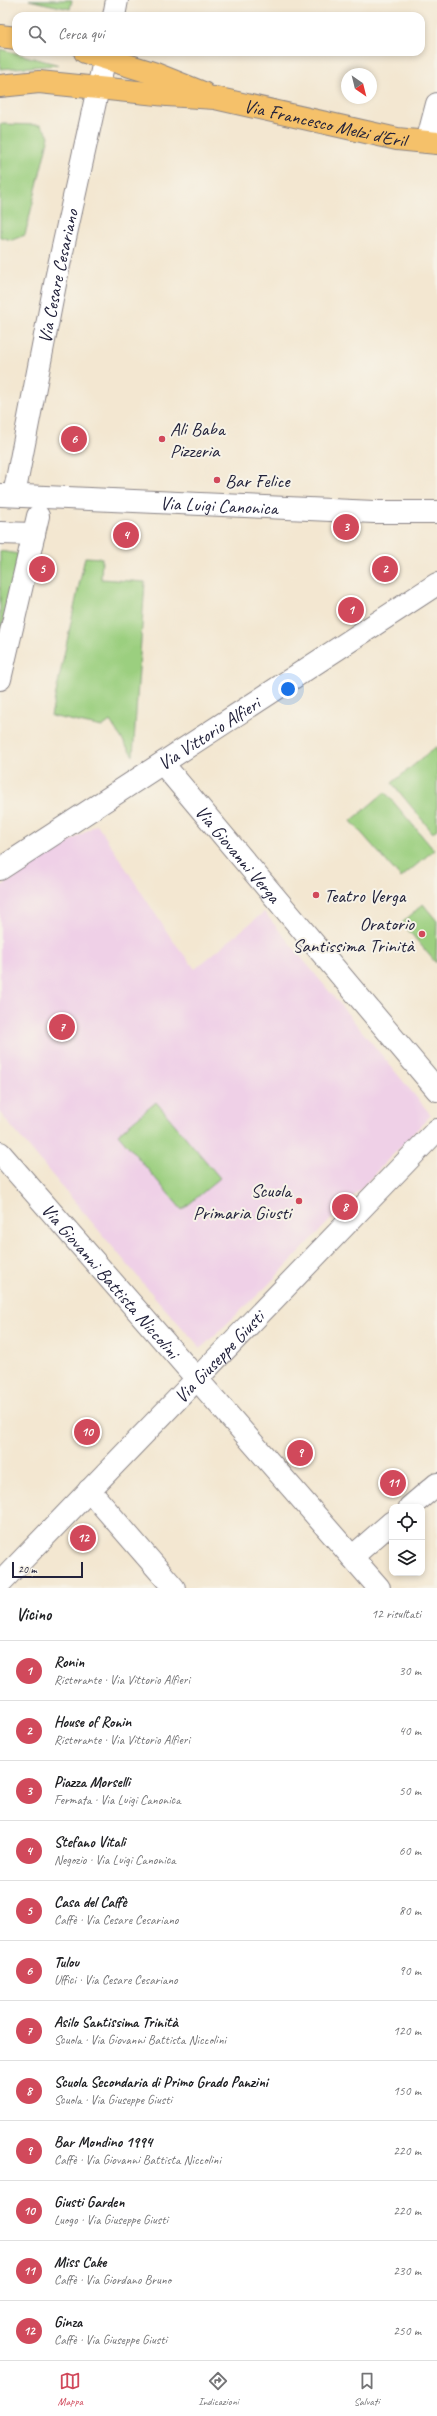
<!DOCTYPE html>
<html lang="it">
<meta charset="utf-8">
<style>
:root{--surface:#fff;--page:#f6f6f6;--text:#202124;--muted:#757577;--line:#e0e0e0;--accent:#d1495b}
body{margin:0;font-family:Caveat,sans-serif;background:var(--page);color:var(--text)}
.controls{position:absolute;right:12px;bottom:12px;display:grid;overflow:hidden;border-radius:8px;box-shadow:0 2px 6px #0003}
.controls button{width:36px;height:36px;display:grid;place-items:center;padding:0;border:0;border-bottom:1px solid var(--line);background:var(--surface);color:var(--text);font:20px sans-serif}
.compass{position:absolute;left:341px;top:68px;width:36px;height:36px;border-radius:50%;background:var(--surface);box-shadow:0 2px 6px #0003;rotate:145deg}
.scale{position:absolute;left:12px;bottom:10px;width:71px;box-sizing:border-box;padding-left:4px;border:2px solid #22223b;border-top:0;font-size:11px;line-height:14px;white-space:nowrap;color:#22223b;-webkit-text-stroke:3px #f7f3e8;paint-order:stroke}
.you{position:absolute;left:288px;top:689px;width:14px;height:14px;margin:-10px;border:3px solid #fff;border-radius:50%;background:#1a73e8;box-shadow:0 0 0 6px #1a73e833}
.badge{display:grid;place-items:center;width:26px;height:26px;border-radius:50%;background:var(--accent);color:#fff;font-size:13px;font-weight:700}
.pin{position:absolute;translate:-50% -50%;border:2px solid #fff;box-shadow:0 1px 4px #0006}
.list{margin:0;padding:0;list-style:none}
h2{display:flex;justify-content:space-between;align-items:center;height:52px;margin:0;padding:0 16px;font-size:17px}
h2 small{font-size:13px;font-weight:400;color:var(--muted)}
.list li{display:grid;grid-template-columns:26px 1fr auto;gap:12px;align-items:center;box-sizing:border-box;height:60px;padding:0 16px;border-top:1px solid var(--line)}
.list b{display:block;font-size:15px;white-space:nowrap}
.list p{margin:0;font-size:13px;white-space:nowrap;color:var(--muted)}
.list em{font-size:13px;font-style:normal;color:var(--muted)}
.icon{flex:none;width:22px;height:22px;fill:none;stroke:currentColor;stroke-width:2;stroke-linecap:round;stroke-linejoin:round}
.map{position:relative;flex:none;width:437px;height:1588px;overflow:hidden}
.search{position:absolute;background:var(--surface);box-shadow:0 2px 6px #0003;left:12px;right:12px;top:12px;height:44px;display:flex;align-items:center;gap:10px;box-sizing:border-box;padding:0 14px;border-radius:12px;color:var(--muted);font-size:15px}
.sheet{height:772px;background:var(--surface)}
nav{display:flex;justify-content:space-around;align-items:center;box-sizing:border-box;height:56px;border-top:1px solid var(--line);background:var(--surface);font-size:11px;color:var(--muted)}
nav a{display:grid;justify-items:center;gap:2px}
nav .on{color:var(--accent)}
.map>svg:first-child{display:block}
.built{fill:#efd0e7}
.green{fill:#9bcf7f;stroke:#5e785d}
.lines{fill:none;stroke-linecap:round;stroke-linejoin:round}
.minor-casing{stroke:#8a8486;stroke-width:24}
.major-casing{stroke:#8a8486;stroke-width:24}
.minor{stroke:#fff;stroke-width:22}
.major{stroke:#f5c16b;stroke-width:22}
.poi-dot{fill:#d1495b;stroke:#f7f3e8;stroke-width:1.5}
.labels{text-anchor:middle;stroke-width:4;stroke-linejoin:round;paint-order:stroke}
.street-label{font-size:19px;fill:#22223b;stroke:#f7f3e8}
.poi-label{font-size:19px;fill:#22223b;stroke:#f7f3e8;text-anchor:start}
</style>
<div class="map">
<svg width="437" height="1588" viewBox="0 0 437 1588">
<rect width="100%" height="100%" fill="#f7f3e8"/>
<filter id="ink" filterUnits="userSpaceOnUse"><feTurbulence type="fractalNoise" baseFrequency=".025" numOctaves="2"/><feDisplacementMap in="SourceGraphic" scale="8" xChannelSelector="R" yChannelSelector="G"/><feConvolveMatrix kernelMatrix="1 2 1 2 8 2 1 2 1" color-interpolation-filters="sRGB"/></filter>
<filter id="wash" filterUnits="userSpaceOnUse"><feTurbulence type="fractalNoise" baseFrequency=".012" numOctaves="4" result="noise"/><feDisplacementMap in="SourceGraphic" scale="16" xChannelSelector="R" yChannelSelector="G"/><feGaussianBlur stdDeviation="0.9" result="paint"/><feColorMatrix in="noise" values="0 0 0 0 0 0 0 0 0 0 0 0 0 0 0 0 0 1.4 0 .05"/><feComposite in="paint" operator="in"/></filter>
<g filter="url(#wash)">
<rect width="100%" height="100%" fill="#f3e7d1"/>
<path class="built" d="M 97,824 L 171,938 L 195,969 L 264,912 L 431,1115 L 265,1288 L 201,1348 L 159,1302 L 0,1113 L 0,887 Z"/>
<g class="green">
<path d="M 29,0 L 72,0 L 70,9 Z"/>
<path d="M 0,49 L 59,65 L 0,69 Z"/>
<path d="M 0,124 L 41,125 L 49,136 L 25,235 L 12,240 L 0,237 Z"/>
<path d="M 0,551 L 19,554 L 0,636 Z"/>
<path d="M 85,557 L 102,558 L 101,579 L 145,582 L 133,756 L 110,721 L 102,727 L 51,716 Z"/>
<path d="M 437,746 L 437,829 L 433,833 L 392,783 Z"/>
<path d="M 385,792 L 434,850 L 401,878 L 351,821 Z"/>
<path d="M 423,904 L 437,921 L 436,963 L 402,923 Z"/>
<path d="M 156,1102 L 220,1178 L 182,1210 L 118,1134 Z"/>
</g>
</g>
<g filter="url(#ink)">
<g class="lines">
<defs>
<g id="minor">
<path d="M 114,16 L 117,0"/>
<path d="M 427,142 L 437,104"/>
<path id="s1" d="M 1,495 L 374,512 L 437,512"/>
<path id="s2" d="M 14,495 L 56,279 L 106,52"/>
<path d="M 0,533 L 34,534"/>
<path d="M 0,679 L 38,516"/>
<path id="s3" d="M 163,764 L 437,1090"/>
<path id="s4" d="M 0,869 L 437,584"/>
<path id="s5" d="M 0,1153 L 379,1588"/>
<path d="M 89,1490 L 174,1588"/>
<path d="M 410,1507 L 437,1484"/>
<path d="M 352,1557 L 392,1522"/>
<path id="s6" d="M 0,1583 L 437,1130"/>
</g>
<g id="major">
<path d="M 0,36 L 16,38"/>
<path d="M 85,52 L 153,73 L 203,93"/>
<path id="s7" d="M 0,86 L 39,82 L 167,95 L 215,98 L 397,139 L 437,143"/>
</g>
</defs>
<use href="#minor" class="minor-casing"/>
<use href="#major" class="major-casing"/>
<use href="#minor" class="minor"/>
<use href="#major" class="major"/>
</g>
</g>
<g class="poi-dot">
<circle cx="162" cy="439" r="4"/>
<circle cx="217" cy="480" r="4"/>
<circle cx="316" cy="895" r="4"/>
<circle cx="422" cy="934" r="4"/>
<circle cx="299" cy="1201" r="4"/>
</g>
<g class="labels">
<g class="street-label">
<text dy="7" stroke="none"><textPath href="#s7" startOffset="329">Via Francesco Melzi d'Eril</textPath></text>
<text dy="7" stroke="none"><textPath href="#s2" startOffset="223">Via Cesare Cesariano</textPath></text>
<text dy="7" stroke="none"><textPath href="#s1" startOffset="218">Via Luigi Canonica</textPath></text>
<text dy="7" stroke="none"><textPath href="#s4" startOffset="249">Via Vittorio Alfieri</textPath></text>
<text dy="7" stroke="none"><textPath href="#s3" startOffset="117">Via Giovanni Verga</textPath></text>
<text dy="7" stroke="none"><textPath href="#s5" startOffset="169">Via Giovanni Battista Niccolini</textPath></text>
<text dy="7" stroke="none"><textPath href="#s6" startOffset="315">Via Giuseppe Giusti</textPath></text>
</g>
<g class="poi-label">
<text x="170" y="435">Ali Baba<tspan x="170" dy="22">Pizzeria</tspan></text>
<text x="225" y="487">Bar Felice</text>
<text x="324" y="902">Teatro Verga</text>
<text x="414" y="930" text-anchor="end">Oratorio<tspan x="414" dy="22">Santissima Trinità</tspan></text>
<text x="291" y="1197" text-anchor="end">Scuola<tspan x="291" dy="22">Primaria Giusti</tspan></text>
</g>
</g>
</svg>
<div class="controls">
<button><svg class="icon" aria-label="locate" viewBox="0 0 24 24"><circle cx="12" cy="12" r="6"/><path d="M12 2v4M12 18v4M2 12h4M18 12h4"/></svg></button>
<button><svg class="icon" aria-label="layers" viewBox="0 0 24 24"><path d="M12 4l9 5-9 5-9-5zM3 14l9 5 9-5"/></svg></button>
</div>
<svg class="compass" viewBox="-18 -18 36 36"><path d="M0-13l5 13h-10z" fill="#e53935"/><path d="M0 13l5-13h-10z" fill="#757577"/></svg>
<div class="scale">20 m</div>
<div class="you"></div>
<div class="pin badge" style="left:351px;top:610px">1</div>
<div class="pin badge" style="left:385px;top:569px">2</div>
<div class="pin badge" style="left:346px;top:527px">3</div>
<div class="pin badge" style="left:126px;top:535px">4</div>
<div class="pin badge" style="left:42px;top:569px">5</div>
<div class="pin badge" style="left:74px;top:439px">6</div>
<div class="pin badge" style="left:62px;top:1027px">7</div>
<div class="pin badge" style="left:345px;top:1207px">8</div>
<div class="pin badge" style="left:300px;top:1453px">9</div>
<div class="pin badge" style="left:87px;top:1432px">10</div>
<div class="pin badge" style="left:393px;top:1483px">11</div>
<div class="pin badge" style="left:83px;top:1538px">12</div>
<div class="search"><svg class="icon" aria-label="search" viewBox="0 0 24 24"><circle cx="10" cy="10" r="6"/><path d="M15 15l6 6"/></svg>Cerca qui</div>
</div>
<section class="sheet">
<h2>Vicino<small>12 risultati</small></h2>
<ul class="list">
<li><span class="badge">1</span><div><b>Ronin</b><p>Ristorante · Via Vittorio Alfieri</p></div><em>30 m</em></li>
<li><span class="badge">2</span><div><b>House of Ronin</b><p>Ristorante · Via Vittorio Alfieri</p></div><em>40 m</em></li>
<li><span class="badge">3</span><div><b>Piazza Morselli</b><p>Fermata · Via Luigi Canonica</p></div><em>50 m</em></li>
<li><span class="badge">4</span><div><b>Stefano Vitali</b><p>Negozio · Via Luigi Canonica</p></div><em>60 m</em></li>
<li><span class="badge">5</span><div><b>Casa del Caffè</b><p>Caffè · Via Cesare Cesariano</p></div><em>80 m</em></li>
<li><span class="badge">6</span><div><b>Tulou</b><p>Uffici · Via Cesare Cesariano</p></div><em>90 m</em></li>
<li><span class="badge">7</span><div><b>Asilo Santissima Trinità</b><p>Scuola · Via Giovanni Battista Niccolini</p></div><em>120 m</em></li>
<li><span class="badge">8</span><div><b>Scuola Secondaria di Primo Grado Panzini</b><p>Scuola · Via Giuseppe Giusti</p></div><em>150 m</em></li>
<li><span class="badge">9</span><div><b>Bar Mondino 1994</b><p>Caffè · Via Giovanni Battista Niccolini</p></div><em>220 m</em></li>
<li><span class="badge">10</span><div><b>Giusti Garden</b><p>Luogo · Via Giuseppe Giusti</p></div><em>220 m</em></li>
<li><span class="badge">11</span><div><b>Miss Cake</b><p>Caffè · Via Giordano Bruno</p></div><em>230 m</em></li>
<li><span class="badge">12</span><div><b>Ginza</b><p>Caffè · Via Giuseppe Giusti</p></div><em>250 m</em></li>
</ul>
</section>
<nav>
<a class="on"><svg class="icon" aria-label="map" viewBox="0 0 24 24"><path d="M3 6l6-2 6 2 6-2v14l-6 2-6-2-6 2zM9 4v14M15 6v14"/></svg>Mappa</a>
<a><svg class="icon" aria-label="directions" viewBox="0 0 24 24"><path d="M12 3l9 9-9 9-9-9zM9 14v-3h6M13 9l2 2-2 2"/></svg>Indicazioni</a>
<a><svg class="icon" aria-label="saved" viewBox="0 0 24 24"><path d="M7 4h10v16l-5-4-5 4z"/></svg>Salvati</a>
</nav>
